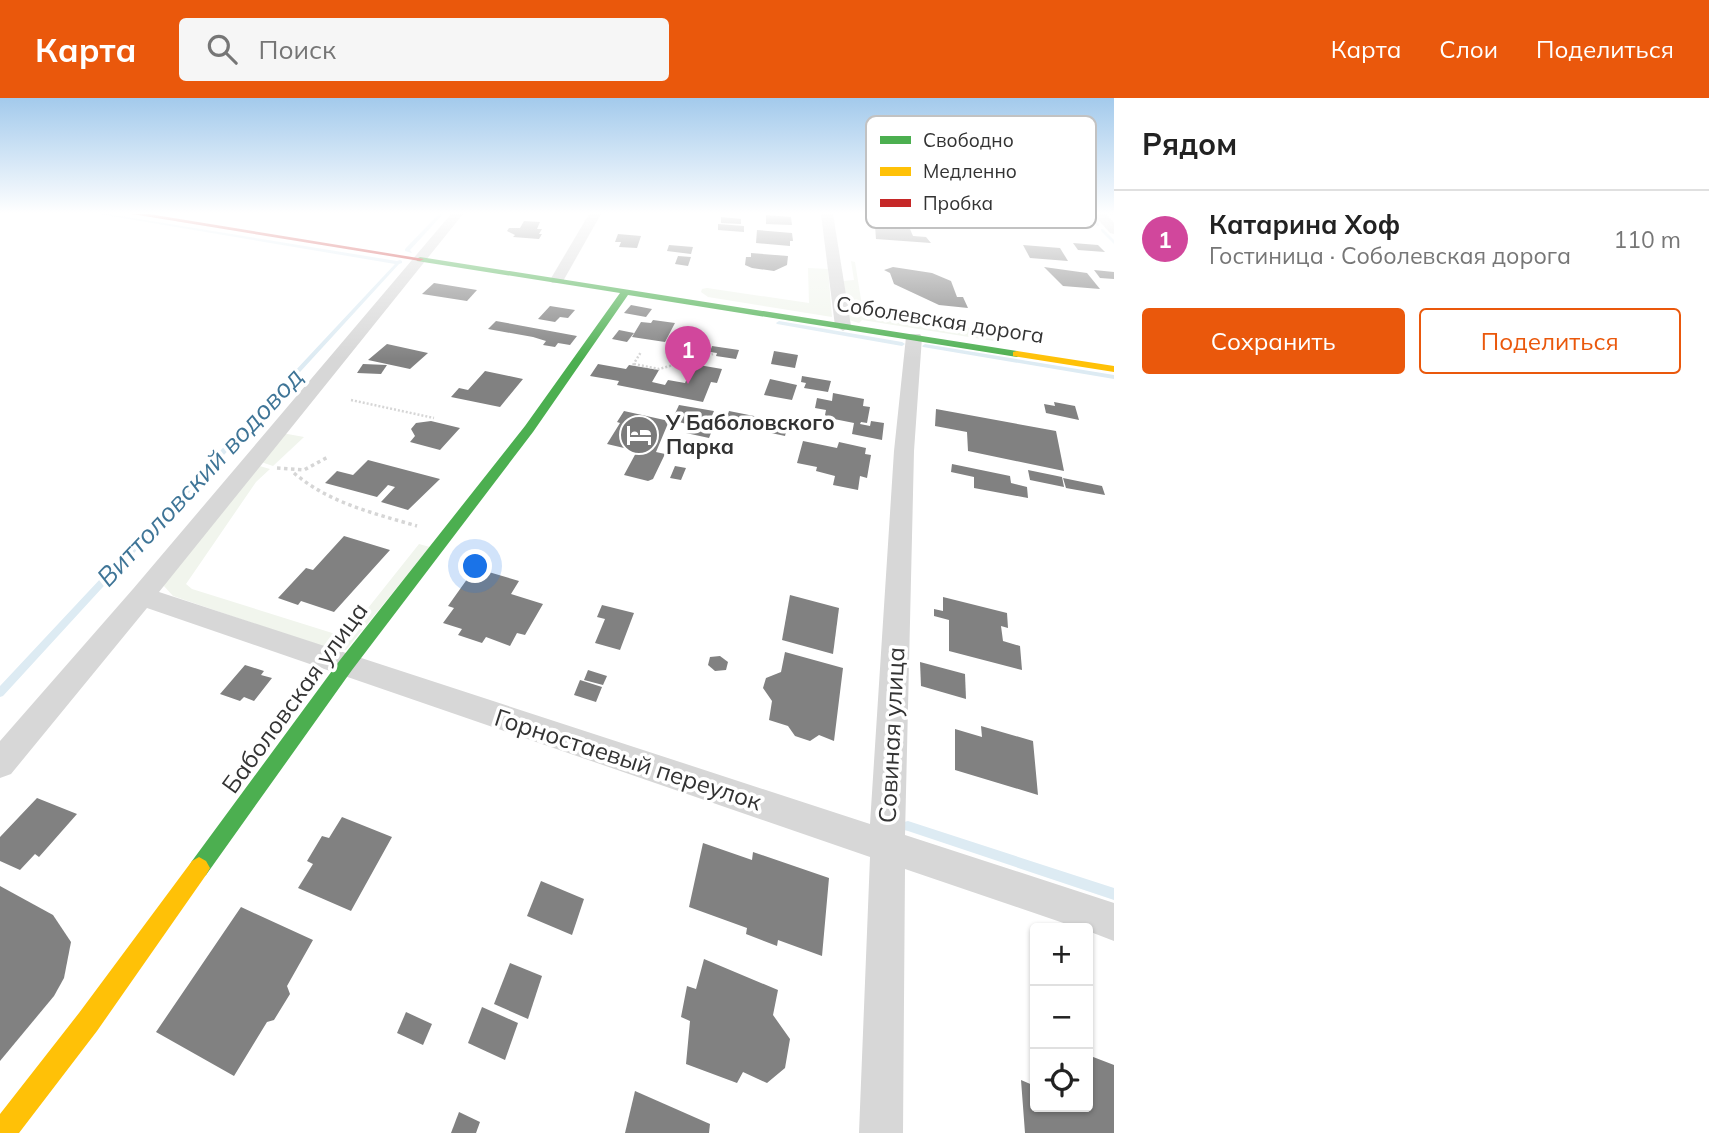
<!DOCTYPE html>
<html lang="ru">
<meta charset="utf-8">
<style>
:root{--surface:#fff;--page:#f6f6f6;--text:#222;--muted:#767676;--line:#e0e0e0;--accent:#ea580c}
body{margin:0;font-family:Mulish,sans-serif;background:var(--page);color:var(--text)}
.controls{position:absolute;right:21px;bottom:21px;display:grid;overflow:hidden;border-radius:7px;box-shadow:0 2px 5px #0004}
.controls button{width:63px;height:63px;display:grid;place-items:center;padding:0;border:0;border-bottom:2px solid var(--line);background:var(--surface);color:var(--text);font:35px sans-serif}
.you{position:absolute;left:476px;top:469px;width:24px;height:24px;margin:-18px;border:5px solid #fff;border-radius:50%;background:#1a73e8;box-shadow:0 0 0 10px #1a73e833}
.badge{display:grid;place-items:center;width:46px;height:46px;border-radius:50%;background:var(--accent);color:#fff;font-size:23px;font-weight:700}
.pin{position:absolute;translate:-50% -58px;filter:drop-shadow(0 2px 4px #0008)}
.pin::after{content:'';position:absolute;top:37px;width:24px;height:21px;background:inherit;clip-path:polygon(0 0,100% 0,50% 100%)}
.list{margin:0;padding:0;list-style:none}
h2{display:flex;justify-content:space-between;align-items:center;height:91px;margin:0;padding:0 28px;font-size:30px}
h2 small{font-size:23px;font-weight:400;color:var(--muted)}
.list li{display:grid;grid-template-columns:46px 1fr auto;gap:21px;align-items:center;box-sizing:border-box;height:98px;padding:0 28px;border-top:2px solid var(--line)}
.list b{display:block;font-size:26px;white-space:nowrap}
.list p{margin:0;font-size:23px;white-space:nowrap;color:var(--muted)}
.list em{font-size:23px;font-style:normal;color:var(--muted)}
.actions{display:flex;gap:14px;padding:21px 28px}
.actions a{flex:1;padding:16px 0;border:2px solid var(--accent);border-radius:7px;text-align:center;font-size:24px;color:var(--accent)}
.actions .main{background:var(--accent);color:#fff}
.icon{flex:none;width:38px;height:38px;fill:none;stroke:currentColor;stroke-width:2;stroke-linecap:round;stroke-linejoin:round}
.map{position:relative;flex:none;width:1114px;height:1035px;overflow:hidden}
header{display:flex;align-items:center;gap:42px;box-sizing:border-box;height:98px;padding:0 35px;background:var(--accent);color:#fff}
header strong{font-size:33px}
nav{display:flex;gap:38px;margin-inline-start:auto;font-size:24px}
.search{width:490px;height:63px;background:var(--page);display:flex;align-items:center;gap:18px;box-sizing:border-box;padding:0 24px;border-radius:7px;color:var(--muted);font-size:26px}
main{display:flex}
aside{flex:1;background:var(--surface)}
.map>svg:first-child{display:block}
.green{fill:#f1f5ed}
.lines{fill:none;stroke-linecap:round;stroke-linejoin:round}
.stream{fill:#ddebf3;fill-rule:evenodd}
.building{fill:#818181}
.path-far1{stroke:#d6d6d6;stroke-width:2.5;stroke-dasharray:2 2;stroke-linecap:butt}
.path{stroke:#d6d6d6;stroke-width:3.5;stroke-dasharray:3.5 3.5;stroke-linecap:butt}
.street{fill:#d7d7d7;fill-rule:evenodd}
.fast{fill:#4caf50;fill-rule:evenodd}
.slow{fill:#ffc107;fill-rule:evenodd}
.jam{fill:#c62828;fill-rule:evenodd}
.labels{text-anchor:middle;stroke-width:7;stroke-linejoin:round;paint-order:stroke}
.far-street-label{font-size:21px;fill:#333;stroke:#fff}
.far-poi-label{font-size:21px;font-weight:bold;fill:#333;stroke:#fff;text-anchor:start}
.street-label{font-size:24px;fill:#333;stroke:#fff}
.water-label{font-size:26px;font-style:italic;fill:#3f7597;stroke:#fff}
.key{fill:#fff;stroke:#c2c2c2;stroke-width:2}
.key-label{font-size:19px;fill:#333}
</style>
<header>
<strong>Карта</strong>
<div class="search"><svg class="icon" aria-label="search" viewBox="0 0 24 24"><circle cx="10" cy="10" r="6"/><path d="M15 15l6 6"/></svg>Поиск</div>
<nav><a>Карта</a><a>Слои</a><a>Поделиться</a></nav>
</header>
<main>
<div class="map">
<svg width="1114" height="1035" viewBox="0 0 1114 1035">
<rect width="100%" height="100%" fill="#fff"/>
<g class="green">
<path d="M 851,163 L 855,164 L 863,214 L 992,233 L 994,243 L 862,222 L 859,225 L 849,222 L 843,183 L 854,182 Z"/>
<path d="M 808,170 L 828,171 L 832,219 L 708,199 L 701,194 L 702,191 L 707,190 L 809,205 Z"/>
<path d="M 282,335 L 304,339 L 273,368 L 258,363 Z"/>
<path d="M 256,367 L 270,371 L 256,384 L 186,486 L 192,491 L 345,539 L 419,446 L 430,449 L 346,552 L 329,551 L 173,498 L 163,487 Z"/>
</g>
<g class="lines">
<g class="stream">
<path d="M 99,116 L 108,116 L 397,163 L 400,162 L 402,163 L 402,165 L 399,166 L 3,598 L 0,599 L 0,588 L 395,166 Z"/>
<path d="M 439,116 L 443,116 L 410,152 L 412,155 L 405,153 L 405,151 Z"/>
<path d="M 1085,116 L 1089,116 L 1099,126 L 1099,128 L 1097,128 Z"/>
<path d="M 1109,116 L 1113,116 L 1114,117 L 1112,118 Z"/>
<path d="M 1101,131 L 1103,131 L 1114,142 L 1114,146 L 1101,133 Z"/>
<path d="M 779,223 L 902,244 L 905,246 L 902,248 L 777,226 L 776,225 Z"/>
<path d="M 925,246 L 1114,277 L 1114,281 L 923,249 L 922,248 Z"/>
<path d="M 908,723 L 1114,790 L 1114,802 L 908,733 L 904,732 L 902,728 L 904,724 Z"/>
</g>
</g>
<g class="building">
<path d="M 766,117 L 791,119 L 792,127 L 766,126 Z"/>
<path d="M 721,119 L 741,121 L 741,126 L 721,125 Z"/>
<path d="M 524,123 L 540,124 L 537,131 L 542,131 L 539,136 L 542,136 L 539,141 L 513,139 L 515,137 L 507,133 L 509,130 L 520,130 Z"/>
<path d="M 718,126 L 744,128 L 744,134 L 718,132 Z"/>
<path d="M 875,128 L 910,131 L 913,138 L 926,139 L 931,145 L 876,141 Z"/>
<path d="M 757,132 L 792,135 L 793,143 L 790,143 L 790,148 L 756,145 Z"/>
<path d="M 618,136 L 641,138 L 637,150 L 619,149 L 621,144 L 615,144 Z"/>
<path d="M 1073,145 L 1098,147 L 1105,154 L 1078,152 Z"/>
<path d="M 669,147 L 693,149 L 691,156 L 667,153 Z"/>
<path d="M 1023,147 L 1060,150 L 1068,163 L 1030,160 Z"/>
<path d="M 751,155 L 788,158 L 787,167 L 774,173 L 752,170 L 745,167 L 746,159 L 751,159 Z"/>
<path d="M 678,158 L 691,159 L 688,168 L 675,166 Z"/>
<path d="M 893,169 L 932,175 L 951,183 L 957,199 L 963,199 L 968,210 L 939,207 L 894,186 L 890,175 L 884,172 Z"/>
<path d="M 1044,169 L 1087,175 L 1100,191 L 1063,188 Z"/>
<path d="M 1094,172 L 1114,174 L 1114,181 L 1100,180 Z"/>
<path d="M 434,185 L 477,192 L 467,203 L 422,196 Z"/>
<path d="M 631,207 L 652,211 L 646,219 L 624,215 Z"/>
<path d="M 550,208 L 575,212 L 568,220 L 560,219 L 555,224 L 538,221 Z"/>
<path d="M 653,222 L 675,225 L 665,244 L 632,239 L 641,224 L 651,225 Z"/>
<path d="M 496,223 L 577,238 L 570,247 L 558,245 L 555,249 L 543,247 L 546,243 L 533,239 L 488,231 Z"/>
<path d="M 619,232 L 634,235 L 627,244 L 612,241 Z"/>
<path d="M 387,246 L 428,255 L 410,271 L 368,262 Z"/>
<path d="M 712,248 L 739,252 L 736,261 L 716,258 L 717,255 L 710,254 Z"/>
<path d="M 774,253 L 798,257 L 795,270 L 771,266 Z"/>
<path d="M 363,266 L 387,267 L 381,276 L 357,275 Z"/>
<path d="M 598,266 L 626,271 L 629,267 L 659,272 L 652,284 L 665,287 L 668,282 L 685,285 L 693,266 L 722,271 L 717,285 L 711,284 L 703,304 L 617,287 L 619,283 L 590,278 Z"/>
<path d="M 485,273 L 523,281 L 500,309 L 451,299 L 459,290 L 468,292 Z"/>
<path d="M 802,278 L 831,283 L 828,294 L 804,290 L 806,285 L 801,284 Z"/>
<path d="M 770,281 L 797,287 L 792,302 L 764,297 Z"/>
<path d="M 833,295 L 864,301 L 863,308 L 870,309 L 867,325 L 861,324 L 860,326 L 870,328 L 871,323 L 884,325 L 882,342 L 852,336 L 854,325 L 829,320 L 825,317 L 826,312 L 815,310 L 817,300 L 832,303 Z"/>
<path d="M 1054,304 L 1075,308 L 1079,322 L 1046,315 L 1044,306 L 1055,308 Z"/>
<path d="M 679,307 L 714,313 L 707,329 L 713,330 L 709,340 L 686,335 L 690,327 L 672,322 Z"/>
<path d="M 936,311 L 1056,333 L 1064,373 L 968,353 L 967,334 L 935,328 Z"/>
<path d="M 624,313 L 669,323 L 656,354 L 665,356 L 653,381 L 648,383 L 624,377 L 637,353 L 607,346 L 620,325 L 617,324 Z"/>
<path d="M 729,313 L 788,325 L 785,338 L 725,325 Z"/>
<path d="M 431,323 L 460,330 L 440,352 L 410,344 L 415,338 L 411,331 L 416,325 Z"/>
<path d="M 803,343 L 837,350 L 839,344 L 866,350 L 865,356 L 871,357 L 867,380 L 860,378 L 858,392 L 833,387 L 835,378 L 816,373 L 817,369 L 797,365 Z"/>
<path d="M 368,362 L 440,381 L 408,412 L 381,404 L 395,389 L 388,387 L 377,399 L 325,385 L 337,373 L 353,377 Z"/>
<path d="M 952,366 L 1010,378 L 1011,385 L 1027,389 L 1028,400 L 974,390 L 974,379 L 951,374 Z"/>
<path d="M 675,368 L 686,370 L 681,382 L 670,380 Z"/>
<path d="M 1028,372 L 1062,379 L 1064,389 L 1030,382 Z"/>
<path d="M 1063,380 L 1102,388 L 1105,397 L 1066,390 Z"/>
<path d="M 344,438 L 390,452 L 334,514 L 301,503 L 298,507 L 278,500 L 306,470 L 313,472 Z"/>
<path d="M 475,470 L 519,483 L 511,496 L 543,506 L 525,537 L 517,535 L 510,548 L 486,539 L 482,545 L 458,537 L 462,531 L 443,525 L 454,510 L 448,508 Z"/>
<path d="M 790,497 L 839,510 L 833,556 L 782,542 Z"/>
<path d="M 943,499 L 1007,515 L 1008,530 L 1001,528 L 1003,543 L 1020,548 L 1022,572 L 949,553 L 949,522 L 934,518 L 934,511 L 943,513 Z"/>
<path d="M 602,507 L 634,515 L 620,552 L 595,545 L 605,521 L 597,519 Z"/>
<path d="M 785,554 L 843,570 L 834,643 L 819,637 L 810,643 L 795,638 L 788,628 L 769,622 L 772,603 L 763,590 L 766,580 L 781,574 Z"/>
<path d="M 720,558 L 728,564 L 726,572 L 715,573 L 708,567 L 710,559 Z"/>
<path d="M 920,564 L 965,576 L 966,601 L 921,588 Z"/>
<path d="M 245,567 L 264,573 L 261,577 L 272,580 L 254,603 L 244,599 L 240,603 L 220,596 Z"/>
<path d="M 588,572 L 607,578 L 603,587 L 584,582 Z"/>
<path d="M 580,582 L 602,589 L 596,604 L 574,597 Z"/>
<path d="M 981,628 L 1033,643 L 1038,697 L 955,672 L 955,631 L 982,639 Z"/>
<path d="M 37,700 L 77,716 L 39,759 L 35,756 L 20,772 L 0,763 L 0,739 Z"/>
<path d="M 342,719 L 392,739 L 351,813 L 298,790 L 313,766 L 307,763 L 322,738 L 329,740 Z"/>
<path d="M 703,745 L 752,762 L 753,754 L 829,780 L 822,858 L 778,842 L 777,848 L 746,836 L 747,830 L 689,809 Z"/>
<path d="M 541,783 L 584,801 L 572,837 L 527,818 Z"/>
<path d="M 0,788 L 53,817 L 71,844 L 64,880 L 54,898 L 0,963 Z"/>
<path d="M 241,809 L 313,842 L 287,888 L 290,896 L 274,922 L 267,924 L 234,978 L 156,934 Z"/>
<path d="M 704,861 L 778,892 L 773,917 L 790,941 L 785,970 L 767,985 L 743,974 L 737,985 L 686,966 L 690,923 L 681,919 L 687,888 L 696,891 Z"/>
<path d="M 510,865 L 542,878 L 528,921 L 494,906 Z"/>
<path d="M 482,909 L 518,925 L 505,962 L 468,945 Z"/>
<path d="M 406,914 L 432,926 L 423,947 L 397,935 Z"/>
<path d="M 1088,957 L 1114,967 L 1114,1035 L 1025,1035 L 1021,982 L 1035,988 L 1035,1009 L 1088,1009 Z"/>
<path d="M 635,993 L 710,1026 L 709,1035 L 625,1035 Z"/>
<path d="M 459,1014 L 480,1024 L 476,1035 L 451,1035 Z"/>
</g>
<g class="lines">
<g class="path-far1">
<path d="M 634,266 L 659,271 L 713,256"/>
<path d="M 633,267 L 641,254"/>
<path d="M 351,302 L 434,320"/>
</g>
<g class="path">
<path d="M 277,370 L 304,372 L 328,359"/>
<path d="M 294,375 C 329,405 373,415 417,428"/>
</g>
<g class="street">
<path d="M 451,116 L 463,116 L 159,494 L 870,726 L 894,353 L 906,239 L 908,236 L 920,236 L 922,239 L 914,353 L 905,737 L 1114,805 L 1114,843 L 1088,833 L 1088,830 L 1078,830 L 905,771 L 903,1035 L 859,1035 L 870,759 L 147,510 L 11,676 L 0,680 L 0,643 L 133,491 Z"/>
<path d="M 589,116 L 601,116 L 562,185 L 552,185 L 550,182 Z"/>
<path d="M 821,116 L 833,116 L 851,228 L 843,233 L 835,228 Z"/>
<path d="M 1093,116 L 1106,116 L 1114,125 L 1114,136 L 1110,135 Z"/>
</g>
<path class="fast" d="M 420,159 L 1017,253 L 1022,256 L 1017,259 L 628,197 L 533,334 L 352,572 L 206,777 L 199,781 L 192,777 L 188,770 L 192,763 L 340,562 L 525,328 L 620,195 L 417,163 L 416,161 Z"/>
<g class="slow">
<path d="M 1017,253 L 1114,268 L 1114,274 L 1013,258 L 1013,254 Z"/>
<path d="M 199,759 L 206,763 L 210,770 L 206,777 L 97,933 L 19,1035 L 0,1035 L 0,1016 L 79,915 L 192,763 Z"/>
</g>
<path class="jam" d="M 132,116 L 149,116 L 424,161 L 420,163 Z"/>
</g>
<linearGradient id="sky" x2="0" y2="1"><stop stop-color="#a3caec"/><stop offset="0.44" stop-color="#fff"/><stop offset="1" stop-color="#fff" stop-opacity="0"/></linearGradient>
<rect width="1114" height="261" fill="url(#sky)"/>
<defs>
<symbol id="hotel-disc" viewBox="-11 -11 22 22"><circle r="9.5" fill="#7a7a7a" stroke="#fff"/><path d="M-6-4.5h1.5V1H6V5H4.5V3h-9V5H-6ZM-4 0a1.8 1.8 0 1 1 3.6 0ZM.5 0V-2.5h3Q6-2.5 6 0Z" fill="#fff"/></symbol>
</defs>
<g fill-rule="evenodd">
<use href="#hotel-disc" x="617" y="315" width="44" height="44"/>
</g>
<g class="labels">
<g class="far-street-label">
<text transform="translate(940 222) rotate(9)" y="7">Соболевская дорога</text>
</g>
<g class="far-poi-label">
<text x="666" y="332">У Баболовского<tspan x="666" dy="24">Парка</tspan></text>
</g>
<g class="street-label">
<text transform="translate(295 600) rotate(-54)" y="8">Баболовская улица</text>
<text transform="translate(892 637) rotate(-87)" y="8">Совиная улица</text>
<text transform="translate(628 662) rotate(18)" y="8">Горностаевый переулок</text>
</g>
<g class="water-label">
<text transform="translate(200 379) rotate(-47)" y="9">Виттоловский водовод</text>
</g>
</g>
<rect x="866" y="18" width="230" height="112" rx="10" class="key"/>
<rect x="880" y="38" width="31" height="8" fill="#4caf50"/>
<rect x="880" y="69" width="31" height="9" fill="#ffc107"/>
<rect x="880" y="101" width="31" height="8" fill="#c62828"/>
<g class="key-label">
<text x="923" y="49">Свободно</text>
<text x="923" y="80">Медленно</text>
<text x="923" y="112">Пробка</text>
</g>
</svg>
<div class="controls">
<button>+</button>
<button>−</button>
<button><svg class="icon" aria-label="locate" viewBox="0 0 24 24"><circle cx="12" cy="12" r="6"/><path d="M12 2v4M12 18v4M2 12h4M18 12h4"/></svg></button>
</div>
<div class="you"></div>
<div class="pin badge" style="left:688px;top:286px;background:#d1479c">1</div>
</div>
<aside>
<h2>Рядом<small></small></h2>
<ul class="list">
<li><span class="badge" style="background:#d1479c">1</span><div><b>Катарина Хоф</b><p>Гостиница · Соболевская дорога</p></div><em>110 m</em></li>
</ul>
<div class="actions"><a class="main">Сохранить</a><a>Поделиться</a></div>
</aside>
</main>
